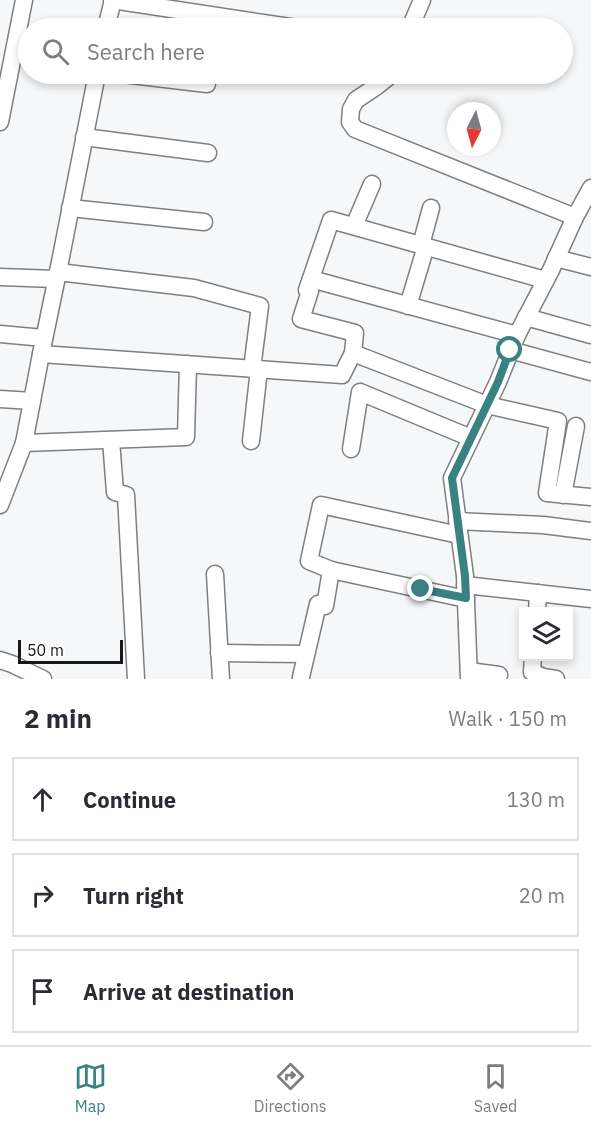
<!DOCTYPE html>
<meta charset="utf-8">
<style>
:root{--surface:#fff;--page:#f7f7f7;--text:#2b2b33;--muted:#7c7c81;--line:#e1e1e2;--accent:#398281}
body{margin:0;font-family:"IBM Plex Sans",sans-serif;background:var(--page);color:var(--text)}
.controls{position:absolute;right:18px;bottom:18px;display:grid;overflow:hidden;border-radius:0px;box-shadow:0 3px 9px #0003}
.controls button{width:54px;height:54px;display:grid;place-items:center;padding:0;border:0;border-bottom:2px solid var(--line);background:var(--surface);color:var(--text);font:30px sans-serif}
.compass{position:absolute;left:447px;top:102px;width:54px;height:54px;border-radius:50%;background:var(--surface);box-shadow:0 3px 9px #0003;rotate:186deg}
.scale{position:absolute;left:18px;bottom:15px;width:105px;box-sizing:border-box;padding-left:6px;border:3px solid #181819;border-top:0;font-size:16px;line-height:21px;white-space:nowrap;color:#181819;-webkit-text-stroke:4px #fff;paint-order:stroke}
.stop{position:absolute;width:18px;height:18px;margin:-14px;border:4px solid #398281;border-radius:50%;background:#fff}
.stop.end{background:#398281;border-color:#fff;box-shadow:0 2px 6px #0008}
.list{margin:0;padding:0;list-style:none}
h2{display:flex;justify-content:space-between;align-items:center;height:78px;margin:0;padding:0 24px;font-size:26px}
h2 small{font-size:20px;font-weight:400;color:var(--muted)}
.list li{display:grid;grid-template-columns:39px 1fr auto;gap:18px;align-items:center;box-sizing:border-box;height:84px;margin:0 12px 12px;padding:0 12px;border:2px solid var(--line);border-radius:0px}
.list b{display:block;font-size:22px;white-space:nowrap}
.list em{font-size:20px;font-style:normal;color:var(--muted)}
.icon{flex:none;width:33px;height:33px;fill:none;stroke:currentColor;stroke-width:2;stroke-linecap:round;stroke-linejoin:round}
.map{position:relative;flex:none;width:591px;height:679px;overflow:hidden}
.search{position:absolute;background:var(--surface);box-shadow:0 3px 9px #0003;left:18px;right:18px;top:18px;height:66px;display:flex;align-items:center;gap:15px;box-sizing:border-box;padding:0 21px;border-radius:33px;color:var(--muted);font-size:22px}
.sheet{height:366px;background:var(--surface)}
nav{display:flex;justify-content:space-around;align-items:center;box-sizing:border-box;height:84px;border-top:2px solid var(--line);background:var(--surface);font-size:16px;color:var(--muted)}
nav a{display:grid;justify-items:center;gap:3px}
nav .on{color:var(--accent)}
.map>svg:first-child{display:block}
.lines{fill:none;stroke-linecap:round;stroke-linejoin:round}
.minor-casing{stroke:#7e7f81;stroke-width:19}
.minor{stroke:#fff;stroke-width:16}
.route{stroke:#398281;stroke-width:8}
</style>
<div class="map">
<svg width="591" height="679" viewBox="0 0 591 679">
<rect width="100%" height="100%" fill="#f6f7f9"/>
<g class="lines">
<defs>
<g id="minor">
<path d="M 112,0 L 297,28"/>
<path d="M 106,28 L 113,0"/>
<path d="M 410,28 L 422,0"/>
<path d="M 123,74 L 207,84"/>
<path d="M 392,74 L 377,86 L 356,100 L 351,109 L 350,122 L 355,129 L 575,217"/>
<path d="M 0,122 L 24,0"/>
<path d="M 84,137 L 208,153"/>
<path d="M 70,208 L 204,222"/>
<path d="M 354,226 L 372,184"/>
<path d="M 421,245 L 431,208"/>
<path d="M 556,258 L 591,267"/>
<path d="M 58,272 L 97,74"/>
<path d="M 0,277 L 56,279"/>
<path d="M 311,279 L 517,335"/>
<path d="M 408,306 L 426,246"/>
<path d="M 526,317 L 591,335"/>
<path d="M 0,334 L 44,338"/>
<path d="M 510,350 L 591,372"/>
<path d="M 353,353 L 355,333 L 301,319 L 310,291 L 307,290 L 331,220 L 545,280"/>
<path d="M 41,354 L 58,272 L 194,288 L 260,306 L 252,369"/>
<path d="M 188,364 L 186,437 L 24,443 L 41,354 C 141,361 242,368 342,375 L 353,353 L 487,405 L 558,421 L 547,493 L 591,497"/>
<path d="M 0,399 L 32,401"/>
<path d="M 111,440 L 115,492 L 126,495 L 136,679"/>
<path d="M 251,441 L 259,369"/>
<path d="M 351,449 L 360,392 L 471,438"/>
<path d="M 563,495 L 576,426"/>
<path d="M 0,505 L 24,443"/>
<path d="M 457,521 L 543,525 L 591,531"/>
<path d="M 331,570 L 466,599"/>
<path d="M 215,574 L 221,679"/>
<path d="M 465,585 L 591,599"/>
<path d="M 537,612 L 538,593"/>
<path d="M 219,653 L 306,654"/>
<path d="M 533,656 L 532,672 L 543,677 L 556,679"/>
<path d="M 0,660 L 12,664 L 43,679"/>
<path d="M 469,671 L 499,675 L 498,679"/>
<path d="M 301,677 L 318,604 L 325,606 L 331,570 L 309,561 L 321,505 L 459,535"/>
<path d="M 469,679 L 465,576 L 452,478 L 498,382 L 517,335 L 551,270 L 575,217 L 591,188"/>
</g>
</defs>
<use href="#minor" class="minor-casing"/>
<use href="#minor" class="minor"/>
</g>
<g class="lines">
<path class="route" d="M 421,589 L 466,598 L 465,576 L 452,478 L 498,382 L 510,350"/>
</g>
</svg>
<div class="controls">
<button><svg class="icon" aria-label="layers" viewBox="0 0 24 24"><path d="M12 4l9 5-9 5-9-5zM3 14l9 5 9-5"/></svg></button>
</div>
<svg class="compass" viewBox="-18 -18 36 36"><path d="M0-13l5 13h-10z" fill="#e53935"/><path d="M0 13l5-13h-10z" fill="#7c7c81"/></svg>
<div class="scale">50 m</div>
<div class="stop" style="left:510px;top:350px"></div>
<div class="stop end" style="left:421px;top:589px"></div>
<div class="search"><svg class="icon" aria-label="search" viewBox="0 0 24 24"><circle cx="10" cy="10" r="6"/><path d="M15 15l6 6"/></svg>Search here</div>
</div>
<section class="sheet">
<h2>2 min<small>Walk · 150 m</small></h2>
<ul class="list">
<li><svg class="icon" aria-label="ahead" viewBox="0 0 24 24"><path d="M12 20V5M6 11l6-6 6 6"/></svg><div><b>Continue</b></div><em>130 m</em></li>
<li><svg class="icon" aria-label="right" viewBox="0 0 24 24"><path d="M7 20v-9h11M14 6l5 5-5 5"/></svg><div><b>Turn right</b></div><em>20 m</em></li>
<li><svg class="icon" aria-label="arrive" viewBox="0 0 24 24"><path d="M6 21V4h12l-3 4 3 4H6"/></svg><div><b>Arrive at destination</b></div></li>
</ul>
</section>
<nav>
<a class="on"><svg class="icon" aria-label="map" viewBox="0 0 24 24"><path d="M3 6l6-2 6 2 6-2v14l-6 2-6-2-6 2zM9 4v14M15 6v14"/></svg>Map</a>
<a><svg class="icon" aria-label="directions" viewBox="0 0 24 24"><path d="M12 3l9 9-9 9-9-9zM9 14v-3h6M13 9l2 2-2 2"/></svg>Directions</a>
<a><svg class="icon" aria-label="saved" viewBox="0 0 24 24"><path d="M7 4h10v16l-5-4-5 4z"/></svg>Saved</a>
</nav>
